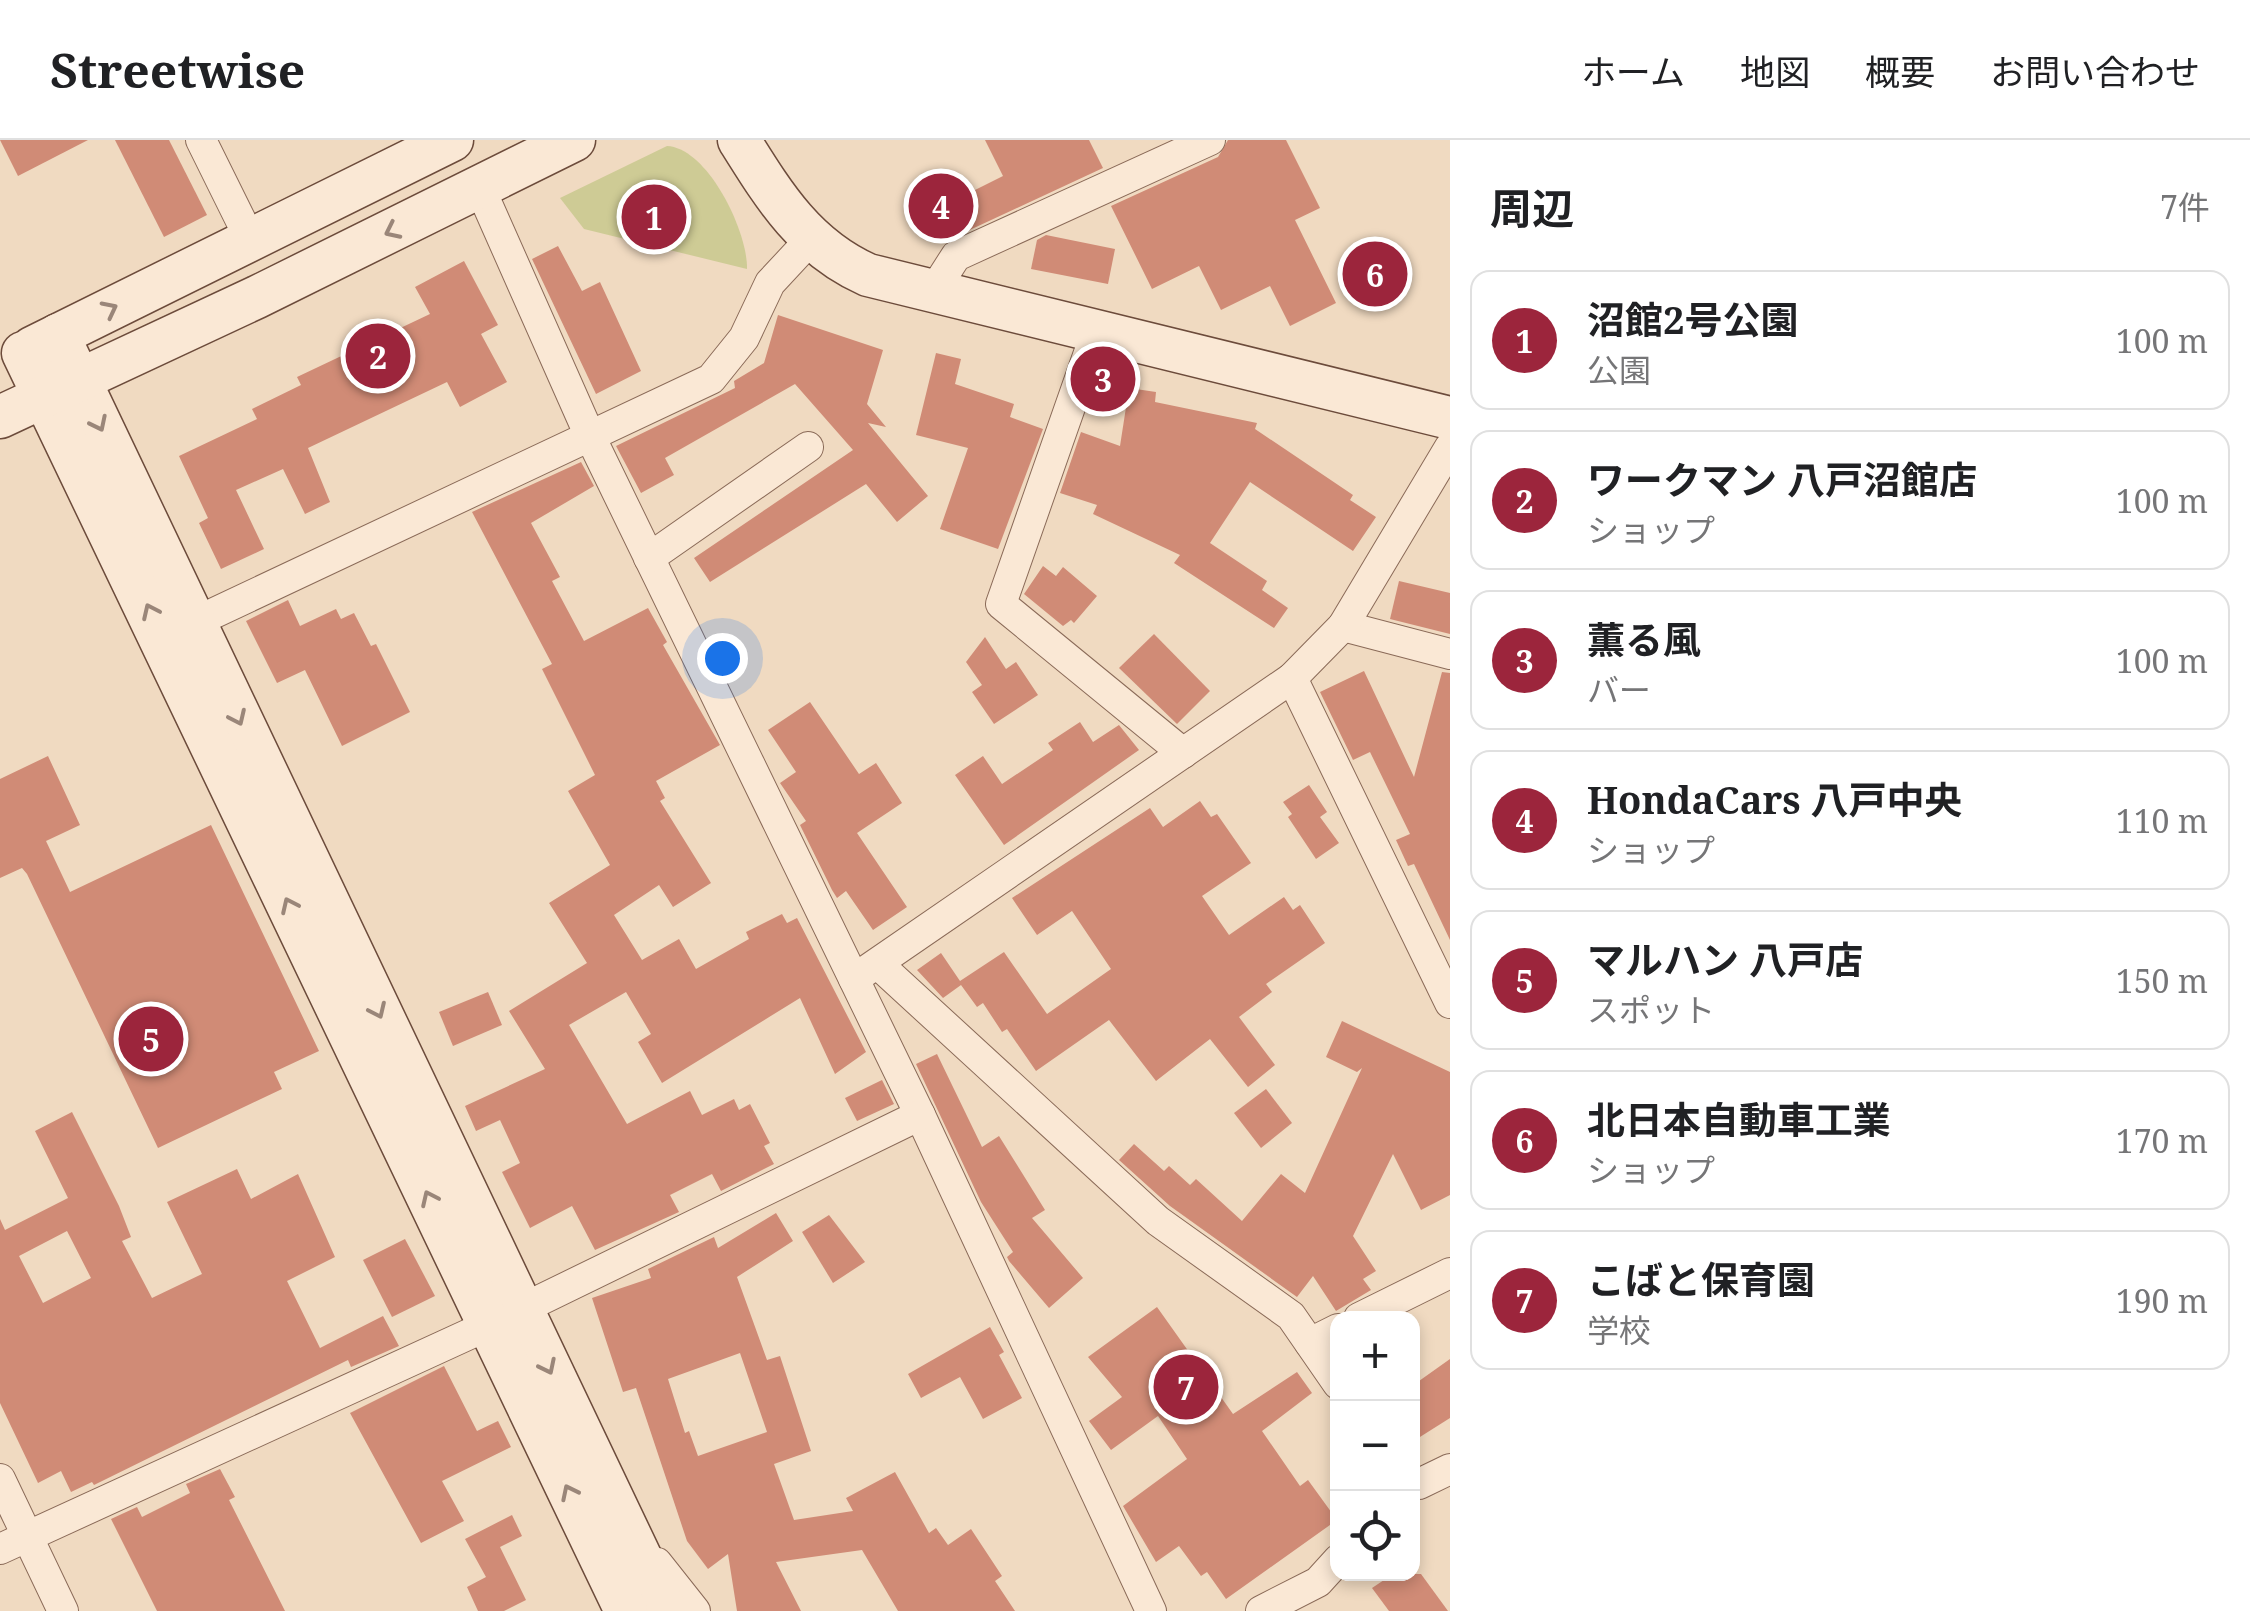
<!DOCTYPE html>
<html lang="ja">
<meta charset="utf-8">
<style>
:root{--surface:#fff;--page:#f6f6f6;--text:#202124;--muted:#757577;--line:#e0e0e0;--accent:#9c253c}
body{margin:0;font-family:"Noto Serif","Noto Sans JP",serif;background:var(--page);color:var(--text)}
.controls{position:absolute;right:30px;bottom:30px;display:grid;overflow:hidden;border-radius:20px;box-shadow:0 5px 15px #0003}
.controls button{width:90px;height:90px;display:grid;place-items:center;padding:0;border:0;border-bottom:2px solid var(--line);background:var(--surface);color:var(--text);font:50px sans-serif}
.you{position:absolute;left:722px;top:518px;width:35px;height:35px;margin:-25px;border:8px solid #fff;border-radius:50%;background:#1a73e8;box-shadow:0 0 0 15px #1a73e833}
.badge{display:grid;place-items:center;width:65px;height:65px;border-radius:50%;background:var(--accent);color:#fff;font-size:32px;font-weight:700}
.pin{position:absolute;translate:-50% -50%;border:5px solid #fff;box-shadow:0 2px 10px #0006}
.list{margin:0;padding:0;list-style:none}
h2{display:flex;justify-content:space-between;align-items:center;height:130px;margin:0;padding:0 40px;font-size:42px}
h2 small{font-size:32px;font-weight:400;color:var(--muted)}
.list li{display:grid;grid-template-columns:65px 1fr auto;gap:30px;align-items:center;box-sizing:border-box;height:140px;margin:0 20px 20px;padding:0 20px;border:2px solid var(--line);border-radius:20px}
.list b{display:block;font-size:38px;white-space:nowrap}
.list p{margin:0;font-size:32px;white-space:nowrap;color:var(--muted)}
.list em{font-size:32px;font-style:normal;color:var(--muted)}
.icon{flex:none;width:55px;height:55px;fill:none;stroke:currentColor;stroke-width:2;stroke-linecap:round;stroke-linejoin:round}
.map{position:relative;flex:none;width:1450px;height:1471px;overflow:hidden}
header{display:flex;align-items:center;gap:60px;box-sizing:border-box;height:140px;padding:0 50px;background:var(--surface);border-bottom:2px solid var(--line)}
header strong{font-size:48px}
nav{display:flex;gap:55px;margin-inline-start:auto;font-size:35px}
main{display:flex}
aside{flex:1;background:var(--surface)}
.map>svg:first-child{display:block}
.green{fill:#cecb95}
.building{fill:#d08b76;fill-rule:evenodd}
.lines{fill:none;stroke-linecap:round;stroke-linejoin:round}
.street-casing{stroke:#8a6a58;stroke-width:32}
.secondary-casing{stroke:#6c4b3b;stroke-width:45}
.street{stroke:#fae8d5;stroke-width:30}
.secondary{stroke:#fae8d5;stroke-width:42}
.oneway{stroke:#9a8679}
</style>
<header>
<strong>Streetwise</strong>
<nav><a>ホーム</a><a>地図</a><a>概要</a><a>お問い合わせ</a></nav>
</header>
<main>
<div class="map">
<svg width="1450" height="1471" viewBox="0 0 1450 1471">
<rect width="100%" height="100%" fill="#f0dac1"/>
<path class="green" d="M 667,6 C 708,8 748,92 747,129 L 584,89 L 560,58 Z"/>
<g class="building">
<path d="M 0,0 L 88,0 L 18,36 Z"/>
<path d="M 115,0 L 169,0 L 207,75 L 164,97 Z"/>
<path d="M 985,0 L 1089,0 L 1103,28 L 946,101 L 931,72 L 1003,36 Z"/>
<path d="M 1228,0 L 1286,0 L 1320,68 L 1295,80 L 1336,163 L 1290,186 L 1270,146 L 1221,170 L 1199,126 L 1152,149 L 1111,66 L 1218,17 Z"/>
<path d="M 1046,95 L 1115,109 L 1108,144 L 1031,129 L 1037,100 Z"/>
<path d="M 558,106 L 582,151 L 600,142 L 641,231 L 596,254 L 532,119 Z"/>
<path d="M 464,121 L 498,185 L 481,194 L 507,242 L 460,267 L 447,242 L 308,308 L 330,362 L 305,374 L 283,329 L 236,350 L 264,409 L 221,429 L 199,383 L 208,378 L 179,316 L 257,279 L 252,269 L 301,245 L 297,237 L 430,174 L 415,147 Z"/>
<path d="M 778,175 L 883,210 L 867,264 L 886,287 L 868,283 L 928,356 L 897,382 L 866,344 L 710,442 L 694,418 L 853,310 L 795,244 L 665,318 L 674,335 L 641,353 L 616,306 L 735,248 L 734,241 L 764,223 Z"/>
<path d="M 936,213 L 961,219 L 955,244 L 1014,264 L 1010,277 L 1043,289 L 998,409 L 940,389 L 968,308 L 916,295 Z"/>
<path d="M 1129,248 L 1156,252 L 1155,262 L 1257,283 L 1255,289 L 1353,355 L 1350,360 L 1376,377 L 1353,411 L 1250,342 L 1210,403 L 1267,441 L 1262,450 L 1288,468 L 1274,488 L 1174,423 L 1180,415 L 1093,374 L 1097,365 L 1060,353 L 1081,292 L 1120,306 Z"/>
<path d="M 581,322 L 594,346 L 531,383 L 560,437 L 552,441 L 584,501 L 648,468 L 667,502 L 663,505 L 720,605 L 656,641 L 665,658 L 660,661 L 711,743 L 673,767 L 659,745 L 614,775 L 642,820 L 679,799 L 696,829 L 749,799 L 746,792 L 782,774 L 787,783 L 797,778 L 866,912 L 835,934 L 800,858 L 662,943 L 638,902 L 651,894 L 626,852 L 569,885 L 627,984 L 690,951 L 702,975 L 734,959 L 739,970 L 750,964 L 770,1003 L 764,1006 L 774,1024 L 721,1051 L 712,1034 L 670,1055 L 679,1072 L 595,1110 L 572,1066 L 530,1088 L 502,1032 L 520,1023 L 500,980 L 476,991 L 465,966 L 545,929 L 509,871 L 587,823 L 549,763 L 610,725 L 568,651 L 595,635 L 542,529 L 552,524 L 472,372 Z"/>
<path d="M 1043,426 L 1056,436 L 1063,427 L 1097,456 L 1074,483 L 1071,480 L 1063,486 L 1024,454 Z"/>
<path d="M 1399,441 L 1450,453 L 1450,494 L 1390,479 Z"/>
<path d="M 288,460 L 300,486 L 336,469 L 341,479 L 354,473 L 371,506 L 376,504 L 410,572 L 342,606 L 305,530 L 277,543 L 246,481 Z"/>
<path d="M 1154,494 L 1210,551 L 1177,584 L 1119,528 Z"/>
<path d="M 985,497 L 1006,529 L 1016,522 L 1038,555 L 994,584 L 972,552 L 982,545 L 966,522 Z"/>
<path d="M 1364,531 L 1414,637 L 1442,532 L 1450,533 L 1450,800 L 1414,724 L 1408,726 L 1396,700 L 1410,694 L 1370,612 L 1353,620 L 1320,552 Z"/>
<path d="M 810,562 L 859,634 L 876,623 L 902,663 L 857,693 L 907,767 L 873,790 L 846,751 L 837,758 L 832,750 L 800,685 L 806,681 L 780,643 L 796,632 L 768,590 Z"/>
<path d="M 1080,582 L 1093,602 L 1119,585 L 1139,610 L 1004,705 L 955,635 L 983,616 L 1002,644 L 1053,610 L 1048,603 Z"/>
<path d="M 48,616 L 80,685 L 46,701 L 70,752 L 211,685 L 319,911 L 274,932 L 282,949 L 158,1008 L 27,734 L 22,728 L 0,738 L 0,639 Z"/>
<path d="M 1309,645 L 1327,672 L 1320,677 L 1339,703 L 1316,719 L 1288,677 L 1292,674 L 1283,662 Z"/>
<path d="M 1200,661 L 1211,677 L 1217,674 L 1251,723 L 1202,756 L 1229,795 L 1284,757 L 1293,770 L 1300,765 L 1325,803 L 1266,844 L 1272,852 L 1239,877 L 1275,925 L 1248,947 L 1210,899 L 1156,941 L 1109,880 L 1036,931 L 1007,889 L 1002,892 L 983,863 L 977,867 L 961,845 L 943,858 L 917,830 L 941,813 L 960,841 L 1004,812 L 1047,874 L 1111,829 L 1072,771 L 1037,795 L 1012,758 L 1150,668 L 1163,687 Z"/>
<path d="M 488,852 L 502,885 L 453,906 L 439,872 Z"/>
<path d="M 1342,881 L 1450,932 L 1450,1055 L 1421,1070 L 1393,1014 L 1353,1096 L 1376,1131 L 1363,1139 L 1371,1150 L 1336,1171 L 1313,1136 L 1297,1157 L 1170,1066 L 1119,1020 L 1134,1004 L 1164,1031 L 1169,1026 L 1190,1045 L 1196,1039 L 1242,1081 L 1281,1034 L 1305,1053 L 1362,928 L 1357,932 L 1326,917 Z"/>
<path d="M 937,914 L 982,1007 L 999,996 L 1045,1070 L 1032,1078 L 1083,1138 L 1049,1168 L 1009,1121 L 1007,1117 L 1013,1112 L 981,1062 L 916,924 Z"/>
<path d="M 882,940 L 894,964 L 857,981 L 845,958 Z"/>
<path d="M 1266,949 L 1292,983 L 1261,1008 L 1234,973 Z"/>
<path d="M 72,972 L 119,1066 L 131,1097 L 122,1101 L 152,1158 L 202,1134 L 167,1062 L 237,1029 L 251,1059 L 298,1034 L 335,1117 L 287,1141 L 320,1208 L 383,1176 L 399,1206 L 351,1227 L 348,1220 L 94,1345 L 92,1342 L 71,1352 L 61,1331 L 38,1343 L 0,1263 L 0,1079 L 5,1090 L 68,1058 L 35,991 ZM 67,1091 L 91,1138 L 43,1163 L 19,1116 Z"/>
<path d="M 776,1073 L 793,1101 L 737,1137 L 767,1220 L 780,1216 L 811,1311 L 774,1324 L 794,1380 L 853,1371 L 846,1358 L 895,1332 L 929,1393 L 936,1388 L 948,1405 L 971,1389 L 1002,1436 L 995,1441 L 1015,1471 L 898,1471 L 862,1410 L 776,1422 L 801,1471 L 737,1471 L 728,1414 L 708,1429 L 687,1401 L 636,1248 L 623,1252 L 592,1158 L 651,1138 L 648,1129 L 714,1097 L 718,1108 ZM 740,1213 L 767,1292 L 698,1316 L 689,1291 L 685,1293 L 668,1239 Z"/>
<path d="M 829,1075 L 865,1122 L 833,1143 L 802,1092 Z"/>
<path d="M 405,1099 L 435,1156 L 392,1177 L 363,1120 Z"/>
<path d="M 1157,1167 L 1233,1274 L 1297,1232 L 1312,1253 L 1262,1291 L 1300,1346 L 1308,1340 L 1337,1380 L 1226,1459 L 1207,1432 L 1201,1436 L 1179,1406 L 1156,1422 L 1123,1366 L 1187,1319 L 1158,1276 L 1111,1310 L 1089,1281 L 1122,1257 L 1088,1217 Z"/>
<path d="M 990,1187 L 1004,1212 L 999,1215 L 1022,1258 L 983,1279 L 960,1237 L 921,1258 L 908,1234 Z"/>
<path d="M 1450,1219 L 1450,1278 L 1412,1302 L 1412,1246 Z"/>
<path d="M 444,1226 L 477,1291 L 498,1281 L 511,1307 L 442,1341 L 464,1381 L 421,1403 L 350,1273 Z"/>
<path d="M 220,1329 L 235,1357 L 229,1360 L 285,1471 L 157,1471 L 111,1379 L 137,1367 L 142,1377 L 190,1353 L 186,1344 Z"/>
<path d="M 512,1375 L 522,1396 L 500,1407 L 526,1460 L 504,1471 L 478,1471 L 467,1447 L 486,1437 L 465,1399 Z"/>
<path d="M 1393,1434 L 1421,1434 L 1448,1471 L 1389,1471 L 1372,1448 Z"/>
</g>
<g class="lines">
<defs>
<g id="street">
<path d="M 201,0 L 250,99"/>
<path d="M 480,48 L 589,294 L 920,975 L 1151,1471"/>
<path d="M 933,152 L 956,116 L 1210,0"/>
<path d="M 1096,193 L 1001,464 L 1183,613"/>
<path d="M 649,418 L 808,307"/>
<path d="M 193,483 L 711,239 L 744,198 L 770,143 L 810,100"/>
<path d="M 1343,486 L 1450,514"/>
<path d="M 1292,538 L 1450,863"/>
<path d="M 879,825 L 1158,1081 L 1291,1176 L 1338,1244"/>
<path d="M 854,839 L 1292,538 L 1343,486 L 1450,307"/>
<path d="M 1359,1178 L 1450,1133"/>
<path d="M 1310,1203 L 1338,1189"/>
<path d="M 0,1339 L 63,1471"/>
<path d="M 1412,1340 L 1419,1344 L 1450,1329"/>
<path d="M 0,1409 L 489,1185 L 920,975"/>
<path d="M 657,1423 L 695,1471"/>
<path d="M 1261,1471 L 1318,1442 L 1338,1420"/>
</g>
<g id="secondary">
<path d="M 739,0 C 774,56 805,107 868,135 L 1450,278"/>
<path d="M 58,195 L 666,1471"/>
<path d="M 32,208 L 452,0"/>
<path d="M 23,213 L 626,1471"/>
<path d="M 0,277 L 257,157 L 574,0"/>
</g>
</defs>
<use href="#street" class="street-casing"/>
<use href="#secondary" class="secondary-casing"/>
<use href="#street" class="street"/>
<use href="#secondary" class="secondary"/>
</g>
<defs><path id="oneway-chevron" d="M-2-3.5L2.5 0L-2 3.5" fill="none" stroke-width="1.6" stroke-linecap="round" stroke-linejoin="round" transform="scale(2.5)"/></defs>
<g class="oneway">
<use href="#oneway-chevron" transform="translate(392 91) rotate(154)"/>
<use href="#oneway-chevron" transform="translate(110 169) rotate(-27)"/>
<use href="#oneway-chevron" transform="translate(99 284) rotate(64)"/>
<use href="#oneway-chevron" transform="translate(150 471) rotate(-115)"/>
<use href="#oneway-chevron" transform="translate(238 578) rotate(65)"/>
<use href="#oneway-chevron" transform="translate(289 765) rotate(-115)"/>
<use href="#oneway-chevron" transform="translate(378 871) rotate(65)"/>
<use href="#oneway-chevron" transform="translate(429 1058) rotate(-115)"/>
<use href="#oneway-chevron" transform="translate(548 1227) rotate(64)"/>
<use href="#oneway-chevron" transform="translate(569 1352) rotate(-116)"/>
</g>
</svg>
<div class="controls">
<button>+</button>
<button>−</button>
<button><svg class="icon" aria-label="locate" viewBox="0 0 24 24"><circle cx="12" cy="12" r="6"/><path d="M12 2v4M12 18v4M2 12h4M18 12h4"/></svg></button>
</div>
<div class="you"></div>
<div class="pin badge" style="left:654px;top:77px">1</div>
<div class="pin badge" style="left:378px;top:216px">2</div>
<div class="pin badge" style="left:1103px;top:239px">3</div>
<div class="pin badge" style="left:941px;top:66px">4</div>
<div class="pin badge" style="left:151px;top:899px">5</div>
<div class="pin badge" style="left:1375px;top:134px">6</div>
<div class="pin badge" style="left:1186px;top:1247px">7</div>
</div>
<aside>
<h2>周辺<small>7件</small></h2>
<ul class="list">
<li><span class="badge">1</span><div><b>沼館2号公園</b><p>公園</p></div><em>100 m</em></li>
<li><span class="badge">2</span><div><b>ワークマン 八戸沼館店</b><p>ショップ</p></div><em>100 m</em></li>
<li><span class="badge">3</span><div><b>薫る風</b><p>バー</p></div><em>100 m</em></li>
<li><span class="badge">4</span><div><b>HondaCars 八戸中央</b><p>ショップ</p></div><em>110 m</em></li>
<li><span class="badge">5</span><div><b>マルハン 八戸店</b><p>スポット</p></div><em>150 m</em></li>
<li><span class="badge">6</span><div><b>北日本自動車工業</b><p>ショップ</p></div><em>170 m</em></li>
<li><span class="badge">7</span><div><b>こばと保育園</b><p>学校</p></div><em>190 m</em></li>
</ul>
</aside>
</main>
